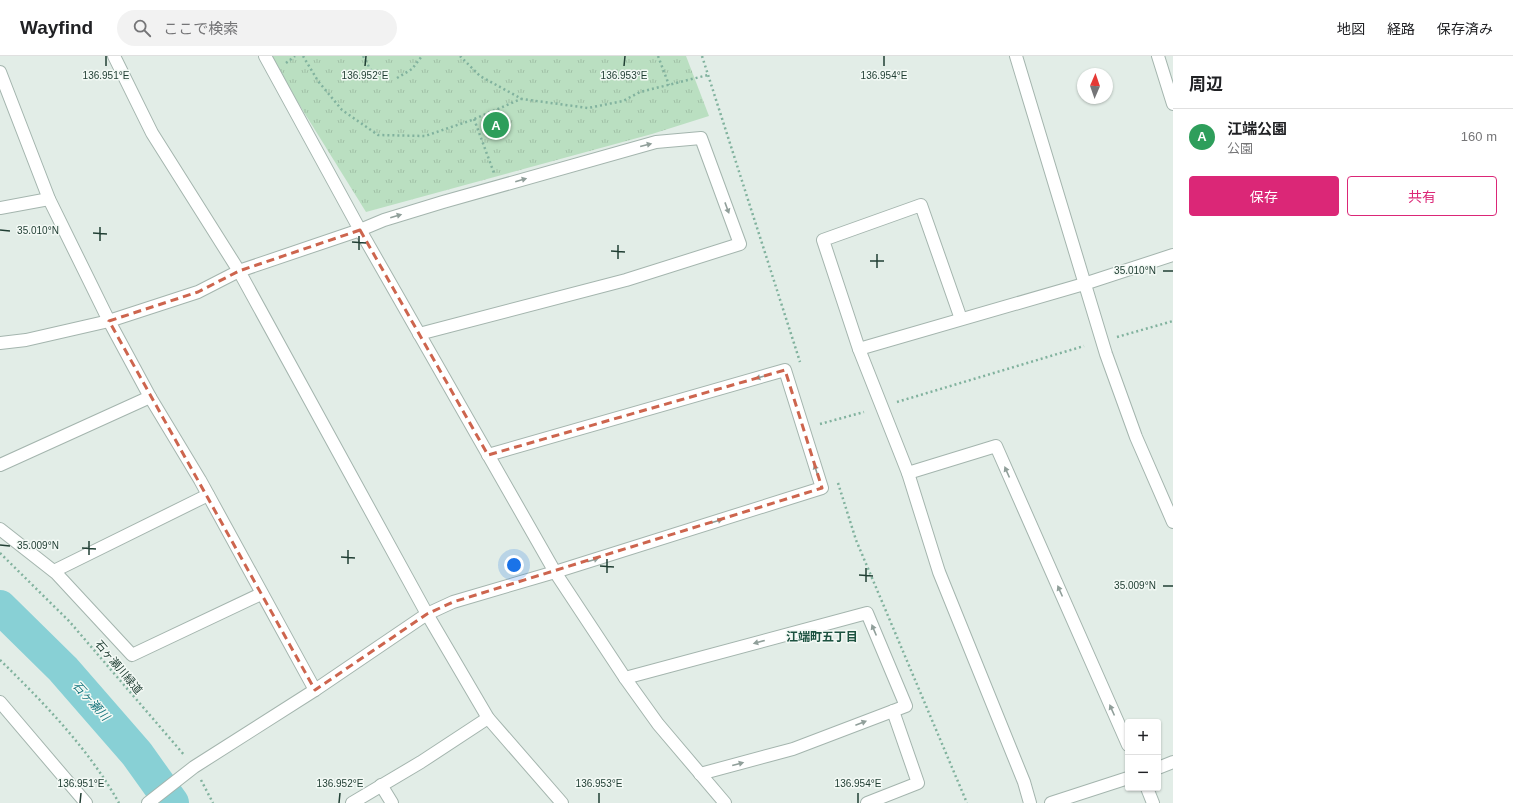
<!DOCTYPE html>
<html lang="ja">
<meta charset="utf-8">
<style>
:root{--surface:#fff;--page:#f2f2f2;--text:#202124;--muted:#757577;--line:#e0e0e0;--accent:#db2777}
body{margin:0;font-family:Helvetica,"Noto Sans JP",sans-serif;background:var(--page);color:var(--text)}
.controls{position:absolute;right:12px;bottom:12px;display:grid;overflow:hidden;border-radius:4px;box-shadow:0 1px 3px #0004}
.controls button{width:36px;height:36px;display:grid;place-items:center;padding:0;border:0;border-bottom:1px solid var(--line);background:var(--surface);color:var(--text);font:20px sans-serif}
.compass{position:absolute;left:1077px;top:12px;width:36px;height:36px;border-radius:50%;background:var(--surface);box-shadow:0 1px 3px #0004;rotate:2deg}
.you{position:absolute;left:514px;top:509px;width:14px;height:14px;margin:-10px;border:3px solid #fff;border-radius:50%;background:#1a73e8;box-shadow:0 0 0 6px #1a73e833}
.badge{display:grid;place-items:center;width:26px;height:26px;border-radius:50%;background:var(--accent);color:#fff;font-size:13px;font-weight:700}
.pin{position:absolute;translate:-50% -50%;border:2px solid #fff;box-shadow:0 1px 4px #0006}
.list{margin:0;padding:0;list-style:none}
h2{display:flex;justify-content:space-between;align-items:center;height:52px;margin:0;padding:0 16px;font-size:17px}
h2 small{font-size:13px;font-weight:400;color:var(--muted)}
.list li{display:grid;grid-template-columns:26px 1fr auto;gap:12px;align-items:center;box-sizing:border-box;height:56px;padding:0 16px;border-top:1px solid var(--line)}
.list b{display:block;font-size:15px;white-space:nowrap}
.list p{margin:0;font-size:13px;white-space:nowrap;color:var(--muted)}
.list em{font-size:13px;font-style:normal;color:var(--muted)}
.actions{display:flex;gap:8px;padding:12px 16px}
.actions a{flex:1;padding:9px 0;border:1px solid var(--accent);border-radius:4px;text-align:center;font-size:14px;color:var(--accent)}
.actions .main{background:var(--accent);color:#fff}
.icon{flex:none;width:22px;height:22px;fill:none;stroke:currentColor;stroke-width:2;stroke-linecap:round;stroke-linejoin:round}
.map{position:relative;flex:none;width:1173px;height:747px;overflow:hidden}
header{display:flex;align-items:center;gap:24px;box-sizing:border-box;height:56px;padding:0 20px;background:var(--surface);border-bottom:1px solid var(--line)}
header strong{font-size:19px}
nav{display:flex;gap:22px;margin-inline-start:auto;font-size:14px}
.search{width:280px;height:36px;background:var(--page);display:flex;align-items:center;gap:10px;box-sizing:border-box;padding:0 14px;border-radius:22px;color:var(--muted);font-size:15px}
main{display:flex}
aside{flex:1;background:var(--surface)}
.map>svg:first-child{display:block}
.park{fill:url(#park-tufts)}
.lines{fill:none;stroke-linecap:round;stroke-linejoin:round}
.river{stroke:#88d0d5;stroke-width:34}
.minor-casing{stroke:#a4b5ae;stroke-width:14}
.path{stroke:#81b29e;stroke-width:2.5;stroke-dasharray:2 3;stroke-linecap:butt}
.minor{stroke:#fff;stroke-width:12}
.oneway{fill:#909f9a}
.marked{fill:none;stroke:#cd654e;stroke-width:3;stroke-dasharray:8 5;stroke-linejoin:round}
.ticks{fill:none;stroke:#213f34;stroke-width:1.5}
.labels{text-anchor:middle;stroke-width:3;stroke-linejoin:round;paint-order:stroke}
.street-label{font-size:11px;fill:#213f34;stroke:#f3f9f5}
.neighbourhood-label{font-size:12px;font-weight:bold;fill:#1c5240;stroke:#f3f9f5}
.water-label{font-size:12px;font-style:italic;fill:#18777e;stroke:#f3f9f5}
.ticks-label{font-size:10px;text-anchor:middle;fill:#213f34;stroke:#f3f9f5;stroke-width:3;stroke-linejoin:round;paint-order:stroke}
</style>
<header>
<strong>Wayfind</strong>
<div class="search"><svg class="icon" aria-label="search" viewBox="0 0 24 24"><circle cx="10" cy="10" r="6"/><path d="M15 15l6 6"/></svg>ここで検索</div>
<nav><a>地図</a><a>経路</a><a>保存済み</a></nav>
</header>
<main>
<div class="map">
<svg width="1173" height="747" viewBox="0 0 1173 747">
<defs>
<pattern id="park-tufts" width="24" height="20" patternUnits="userSpaceOnUse"><rect width="24" height="20" fill="#badfc1"/><path d="M3 7l-1-3M5 7V3M7 7l1-3M15 17l-1-3M17 17v-4M19 17l1-3" fill="none" stroke="#a0c0a6"/></pattern>
</defs>
<rect width="100%" height="100%" fill="#e2ede7"/>
<path class="park" d="M 272,0 L 686,0 L 709,60 L 652,78 L 366,156 L 297,45 Z"/>
<g class="lines">
<path class="river" d="M 0,551 L 63,613 L 137,698 L 172,747"/>
<defs>
<g id="minor">
<path d="M 114,0 L 152,77 L 239,215 L 427,558 L 488,662 L 562,747"/>
<path d="M 265,0 L 360,174 L 555,516 L 625,622 L 658,668 L 725,747"/>
<path d="M 1016,0 L 1106,298 L 1136,381 L 1173,466"/>
<path d="M 1158,0 L 1173,48"/>
<path d="M 0,16 L 49,143 L 109,265 L 150,341 L 200,424 L 315,634"/>
<path d="M 0,152 L 49,143"/>
<path d="M 961,263 L 921,149 L 823,184 L 859,293 L 908,417 L 939,516 L 1024,726 L 1030,747"/>
<path d="M 0,287 L 26,284 L 109,265 L 198,236 L 239,215 L 360,174 L 384,164 L 443,146 L 656,86 L 701,82 L 740,188 L 626,224 L 419,278"/>
<path d="M 859,293 L 1084,228 L 1173,199"/>
<path d="M 0,409 L 150,341"/>
<path d="M 908,417 L 996,390 L 1128,689"/>
<path d="M 0,473 L 56,517 L 132,599 L 261,538"/>
<path d="M 54,515 L 208,439"/>
<path d="M 625,622 L 867,557 L 906,650 L 793,693 L 700,718"/>
<path d="M 0,646 L 86,747"/>
<path d="M 1158,712 L 1173,706"/>
<path d="M 381,729 L 392,747"/>
<path d="M 1147,732 L 1153,747"/>
<path d="M 148,747 L 194,711 L 315,634 L 427,558 L 453,546 L 555,516 L 822,432 L 785,314 L 488,399"/>
<path d="M 352,747 L 421,706 L 488,662"/>
<path d="M 867,747 L 918,727 L 893,655"/>
<path d="M 1051,747 L 1128,722"/>
</g>
</defs>
<use href="#minor" class="minor-casing"/>
<g class="path">
<path d="M 303,0 L 318,25 L 342,54 L 378,79 L 425,80 L 472,64 L 521,43"/>
<path d="M 363,0 L 373,18"/>
<path d="M 460,0 L 480,20 L 522,43 L 588,52 L 623,45 L 640,36 L 708,19"/>
<path d="M 658,0 L 669,29"/>
<path d="M 702,0 L 800,306"/>
<path d="M 286,7 L 295,0"/>
<path d="M 397,22 L 412,13 L 422,0"/>
<path d="M 474,63 L 494,117"/>
<path d="M 1117,281 L 1173,265"/>
<path d="M 897,346 L 1084,290"/>
<path d="M 820,368 L 864,356"/>
<path d="M 838,427 L 856,484 L 967,747"/>
<path d="M 0,497 L 69,565 L 185,700"/>
<path d="M 0,604 C 44,647 88,692 119,747"/>
<path d="M 201,724 L 213,747"/>
</g>
<use href="#minor" class="minor"/>
</g>
<defs><path id="oneway-solid" d="M-6-.8H1V-3.2L6.5 0L1 3.2V.8H-6Z"/></defs>
<g class="oneway">
<use href="#oneway-solid" transform="translate(646 89) rotate(-14)"/>
<use href="#oneway-solid" transform="translate(521 124) rotate(-16)"/>
<use href="#oneway-solid" transform="translate(727 152) rotate(70)"/>
<use href="#oneway-solid" transform="translate(396 160) rotate(-16)"/>
<use href="#oneway-solid" transform="translate(761 321) rotate(164)"/>
<use href="#oneway-solid" transform="translate(816 414) rotate(-107)"/>
<use href="#oneway-solid" transform="translate(1007 416) rotate(-114)"/>
<use href="#oneway-solid" transform="translate(717 465) rotate(-17)"/>
<use href="#oneway-solid" transform="translate(593 504) rotate(-17)"/>
<use href="#oneway-solid" transform="translate(1060 535) rotate(-114)"/>
<use href="#oneway-solid" transform="translate(874 574) rotate(-113)"/>
<use href="#oneway-solid" transform="translate(759 586) rotate(165)"/>
<use href="#oneway-solid" transform="translate(1112 654) rotate(-114)"/>
<use href="#oneway-solid" transform="translate(861 667) rotate(-21)"/>
<use href="#oneway-solid" transform="translate(738 708) rotate(-15)"/>
</g>
<path class="marked" d="M 360,174 L 488,399 L 785,314 L 822,432 L 453,546 L 427,558 L 315,634 L 109,265 L 198,236 L 239,215 Z"/>
<path class="ticks" d="M 106,10 L 106,0M 365,10 L 366,0M 624,10 L 625,0M 884,10 L 884,0M 0,174 L 10,175M 93,177 L 107,178M 100,185 L 100,171M 352,186 L 366,187M 359,194 L 359,180M 611,195 L 625,196M 618,203 L 618,189M 870,205 L 884,205M 877,212 L 877,198M 1163,215 L 1173,215M 0,489 L 10,490M 82,492 L 96,493M 89,499 L 89,485M 341,501 L 355,502M 348,508 L 348,494M 600,510 L 614,511M 607,517 L 607,503M 859,519 L 873,520M 866,526 L 866,512M 1163,530 L 1173,530M 80,747 L 81,737M 339,747 L 340,737M 599,747 L 599,737M 858,747 L 858,737"/>
<g class="labels">
<g class="street-label">
<text transform="translate(119 611) rotate(50)" y="4">石ヶ瀬川緑道</text>
</g>
<g class="neighbourhood-label">
<text x="822" y="585">江端町五丁目</text>
</g>
<g class="water-label">
<text transform="translate(91 645) rotate(48)" y="4">石ヶ瀬川</text>
</g>
</g>
<g class="ticks-label">
<text x="106" y="23">136.951°E</text>
<text x="365" y="23">136.952°E</text>
<text x="624" y="23">136.953°E</text>
<text x="884" y="23">136.954°E</text>
<text x="38" y="178">35.010°N</text>
<text x="1135" y="218">35.010°N</text>
<text x="38" y="493">35.009°N</text>
<text x="1135" y="533">35.009°N</text>
<text x="81" y="731">136.951°E</text>
<text x="340" y="731">136.952°E</text>
<text x="599" y="731">136.953°E</text>
<text x="858" y="731">136.954°E</text>
</g>
</svg>
<div class="controls">
<button>+</button>
<button>−</button>
</div>
<svg class="compass" viewBox="-18 -18 36 36"><path d="M0-13l5 13h-10z" fill="#e53935"/><path d="M0 13l5-13h-10z" fill="#757577"/></svg>
<div class="you"></div>
<div class="pin badge" style="left:496px;top:69px;background:#2e9e5b">A</div>
</div>
<aside>
<h2>周辺<small></small></h2>
<ul class="list">
<li><span class="badge" style="background:#2e9e5b">A</span><div><b>江端公園</b><p>公園</p></div><em>160 m</em></li>
</ul>
<div class="actions"><a class="main">保存</a><a>共有</a></div>
</aside>
</main>
